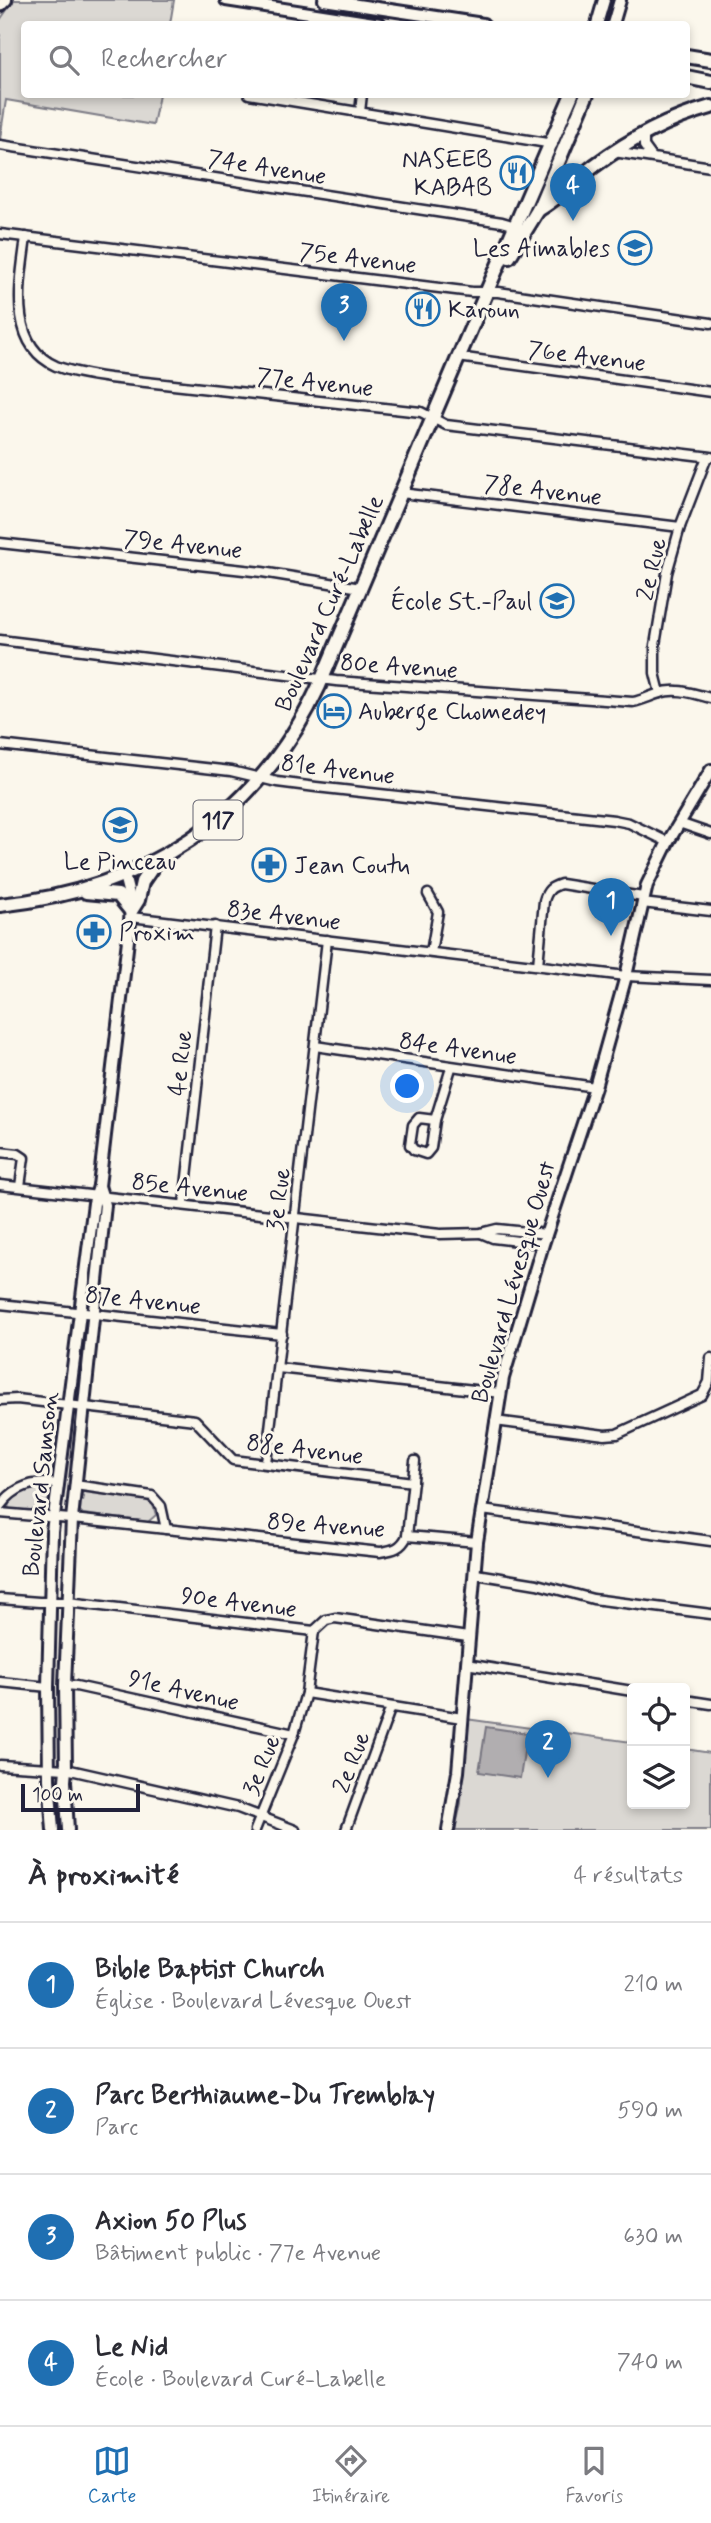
<!DOCTYPE html>
<html lang="fr">
<meta charset="utf-8">
<style>
:root{--surface:#fff;--page:#f7f7f7;--text:#2b2b33;--muted:#7c7c81;--line:#e1e1e2;--accent:#1f6fb2}
body{margin:0;font-family:Mynerve,sans-serif;background:var(--page);color:var(--text)}
.controls{position:absolute;right:21px;bottom:21px;display:grid;overflow:hidden;border-radius:7px;box-shadow:0 4px 10px #0003}
.controls button{width:63px;height:63px;display:grid;place-items:center;padding:0;border:0;border-bottom:2px solid var(--line);background:var(--surface);color:var(--text);font:35px sans-serif}
.scale{position:absolute;left:21px;bottom:18px;width:119px;box-sizing:border-box;padding-left:7px;border:4px solid #22223b;border-top:0;font-size:19px;line-height:24px;white-space:nowrap;color:#22223b;-webkit-text-stroke:5px #fbf7ec;paint-order:stroke}
.you{position:absolute;left:408px;top:1087px;width:24px;height:24px;margin:-18px;border:5px solid #fff;border-radius:50%;background:#1a73e8;box-shadow:0 0 0 10px #1a73e833}
.badge{display:grid;place-items:center;width:46px;height:46px;border-radius:50%;background:var(--accent);color:#fff;font-size:23px;font-weight:700}
.pin{position:absolute;translate:-50% -58px;filter:drop-shadow(0 2px 4px #0008)}
.pin::after{content:'';position:absolute;top:37px;width:24px;height:21px;background:inherit;clip-path:polygon(0 0,100% 0,50% 100%)}
.list{margin:0;padding:0;list-style:none}
h2{display:flex;justify-content:space-between;align-items:center;height:91px;margin:0;padding:0 28px;font-size:30px}
h2 small{font-size:23px;font-weight:400;color:var(--muted)}
.list li{display:grid;grid-template-columns:46px 1fr auto;gap:21px;align-items:center;box-sizing:border-box;height:126px;padding:0 28px;border-top:2px solid var(--line)}
.list b{display:block;font-size:26px;white-space:nowrap}
.list p{margin:0;font-size:23px;white-space:nowrap;color:var(--muted)}
.list em{font-size:23px;font-style:normal;color:var(--muted)}
.icon{flex:none;width:38px;height:38px;fill:none;stroke:currentColor;stroke-width:2;stroke-linecap:round;stroke-linejoin:round}
.map{position:relative;flex:none;width:711px;height:1830px;overflow:hidden}
.search{position:absolute;background:var(--surface);box-shadow:0 4px 10px #0003;left:21px;right:21px;top:21px;height:77px;display:flex;align-items:center;gap:18px;box-sizing:border-box;padding:0 24px;border-radius:7px;color:var(--muted);font-size:26px}
.sheet{height:595px;background:var(--surface)}
nav{display:flex;justify-content:space-around;align-items:center;box-sizing:border-box;height:98px;border-top:2px solid var(--line);background:var(--surface);font-size:19px;color:var(--muted)}
nav a{display:grid;justify-items:center;gap:4px}
nav .on{color:var(--accent)}
.map>svg:first-child{display:block}
.green{fill:#dbd8d3;stroke:#7e7d87;stroke-width:2}
.water{fill:#b1aeb0;stroke:#787681;stroke-width:2}
.lines{fill:none;stroke-linecap:round;stroke-linejoin:round}
.street-casing{stroke:#22223b;stroke-width:13}
.secondary-casing{stroke:#22223b;stroke-width:16}
.primary-casing{stroke:#22223b;stroke-width:18}
.street{stroke:#fbf7ec;stroke-width:8}
.secondary{stroke:#fbf7ec;stroke-width:10}
.primary{stroke:#fbf7ec;stroke-width:12}
.labels{text-anchor:middle;stroke-width:6;stroke-linejoin:round;paint-order:stroke}
.shield{fill:#fbf7ec;stroke:#636270;stroke-width:2}
.shield-label{font-size:23px;font-weight:bold;fill:#22223b}
.poi-label{font-size:24px;fill:#22223b;stroke:#fbf7ec;text-anchor:start}
.street-label{font-size:24px;fill:#22223b;stroke:#fbf7ec}
</style>
<div class="map">
<svg width="711" height="1830" viewBox="0 0 711 1830">
<rect width="100%" height="100%" fill="#fbf7ec"/>
<filter id="ink" filterUnits="userSpaceOnUse"><feTurbulence type="fractalNoise" baseFrequency=".0143" numOctaves="2"/><feDisplacementMap in="SourceGraphic" scale="14" xChannelSelector="R" yChannelSelector="G"/><feConvolveMatrix kernelMatrix="1 2 1 2 8 2 1 2 1" color-interpolation-filters="sRGB"/></filter>
<g filter="url(#ink)">
<g class="green">
<path d="M 14,0 L 174,0 L 170,24 L 24,24 L 24,94 L 159,95 L 153,125 L 6,100 L 0,139 L 0,20 Z"/>
<path d="M 43,1486 L 50,1489 L 47,1511 L 45,1513 L 8,1509 C 9,1492 29,1489 43,1486 Z"/>
<path d="M 87,1491 L 143,1498 L 153,1505 L 156,1515 L 148,1522 L 83,1514 L 80,1511 L 81,1501 L 83,1501 L 84,1497 L 81,1496 L 81,1493 Z"/>
<path d="M 466,1719 L 632,1742 L 632,1804 L 685,1804 L 685,1749 L 711,1753 L 711,1830 L 455,1830 L 461,1803 Z"/>
</g>
<path class="water" d="M 486,1727 L 527,1733 L 520,1778 L 479,1772 Z"/>
<g class="lines">
<defs>
<g id="street">
<path d="M 249,94 L 553,144"/>
<path d="M 360,112 L 362,94"/>
<path d="M 644,134 L 644,146 L 652,157"/>
<path d="M 0,145 L 502,222 L 519,227"/>
<path d="M 614,152 L 711,167"/>
<path d="M 0,234 L 472,292 L 498,292 L 711,323"/>
<path d="M 26,237 C 21,279 6,344 56,366 C 73,373 91,375 109,378 L 421,412 L 446,425 L 711,457"/>
<path d="M 458,357 L 711,392"/>
<path d="M 401,493 L 680,527"/>
<path d="M 0,543 L 262,572 L 361,588"/>
<path d="M 0,640 L 336,681 L 633,702 C 643,700 650,696 660,693 C 676,687 695,694 711,698"/>
<path d="M 660,693 L 655,673 L 655,645 L 667,573 L 680,527 L 707,457"/>
<path d="M 0,745 L 231,771 L 277,782 L 316,787 L 614,820 L 629,823 L 668,842"/>
<path d="M 679,823 L 711,834"/>
<path d="M 428,894 L 438,912 L 431,952"/>
<path d="M 642,903 L 711,911"/>
<path d="M 131,917 L 626,976 L 711,980"/>
<path d="M 538,965 L 544,901 C 547,890 551,887 561,884 L 643,897"/>
<path d="M 315,1046 L 595,1087"/>
<path d="M 419,1118 L 435,1120 L 431,1148 L 426,1154 L 414,1150 L 410,1145 L 413,1125 Z"/>
<path d="M 435,1120 L 451,1068"/>
<path d="M 0,1152 L 18,1154 L 24,1158 L 20,1186"/>
<path d="M 0,1185 L 440,1234 L 481,1233 L 497,1229 L 547,1234"/>
<path d="M 184,1204 L 215,926"/>
<path d="M 481,1233 L 493,1238 L 543,1244"/>
<path d="M 0,1304 L 282,1334"/>
<path d="M 278,1368 L 501,1393"/>
<path d="M 0,1400 L 17,1399 L 195,1420 L 233,1460 L 413,1482"/>
<path d="M 495,1421 L 605,1435 L 617,1434 L 702,1395 L 709,1382 L 711,1358"/>
<path d="M 266,1463 L 327,940"/>
<path d="M 75,1485 L 152,1496 L 161,1506 L 166,1529"/>
<path d="M 0,1506 C 15,1486 34,1480 58,1484"/>
<path d="M 482,1510 L 711,1541"/>
<path d="M 0,1513 L 82,1520 L 380,1552 C 393,1550 401,1549 407,1536 L 415,1461"/>
<path d="M 407,1536 L 477,1542"/>
<path d="M 476,1574 L 537,1584 L 593,1599 L 711,1614"/>
<path d="M 0,1599 L 39,1602 L 68,1602 L 314,1631 L 326,1620 L 335,1618 L 468,1637"/>
<path d="M 466,1664 L 632,1691"/>
<path d="M 0,1682 L 48,1687"/>
<path d="M 65,1685 L 76,1686 L 294,1734"/>
<path d="M 306,1693 L 462,1718"/>
<path d="M 685,1700 L 711,1704"/>
<path d="M 0,1765 L 66,1769 L 238,1808 L 295,1830"/>
<path d="M 255,1830 L 294,1734 L 306,1693 L 314,1631"/>
<path d="M 346,1830 L 391,1707"/>
</g>
<g id="secondary">
<path d="M 226,0 L 380,24"/>
<path d="M 324,0 L 483,24"/>
<path d="M 0,6 L 6,0"/>
<path d="M 597,24 L 604,0"/>
<path d="M 613,24 L 620,0"/>
<path d="M 53,1830 L 49,1779 L 48,1687 L 52,1532 L 94,1203 L 99,1186 L 130,923 L 131,903 L 124,875"/>
<path d="M 68,1830 L 65,1781 L 66,1769 L 65,1685 L 72,1519 L 105,1205 L 99,1186"/>
<path d="M 448,1830 L 458,1772 L 477,1542 L 503,1378 L 543,1244 L 595,1087 L 626,976 L 647,885 L 668,842 L 711,770"/>
</g>
<g id="primary">
<path d="M 686,56 L 711,60"/>
<path d="M 686,77 L 711,82"/>
<path d="M 538,210 C 559,198 575,181 594,166 C 629,140 668,119 711,107"/>
<path d="M 509,257 L 538,210 L 587,94"/>
<path d="M 86,892 L 118,895 L 131,911 L 138,900 L 142,882 L 155,863"/>
<path d="M 0,905 C 143,890 258,818 319,686 L 456,363 L 572,94"/>
</g>
</defs>
<use href="#street" class="street-casing"/>
<use href="#secondary" class="secondary-casing"/>
<use href="#primary" class="primary-casing"/>
<use href="#street" class="street"/>
<use href="#secondary" class="secondary"/>
<use href="#primary" class="primary"/>
</g>
</g>
<defs>
<symbol id="restaurant-ring" viewBox="-11 -11 22 22"><circle r="9.5" fill="#fbf7ec" stroke="#1f6fb2" stroke-width="1.5"/><path d="M-5-6h1v4h1v-4h1v4h1v-4h1v5L-1.5 .5V6h-2V.5L-5-1ZM5-6V6H3V1.5H1.5Q1.5-4 5-6Z" fill="#1f6fb2"/></symbol>
<symbol id="school-ring" viewBox="-11 -11 22 22"><circle r="9.5" fill="#fbf7ec" stroke="#1f6fb2" stroke-width="1.5"/><path d="M0-5L7-2L0 1L-7-2ZM-4 1L0 2.5L4 1V4Q0 6-4 4Z" fill="#1f6fb2"/></symbol>
<symbol id="hotel-ring" viewBox="-11 -11 22 22"><circle r="9.5" fill="#fbf7ec" stroke="#1f6fb2" stroke-width="1.5"/><path d="M-6-4.5h1.5V1H6V5H4.5V3h-9V5H-6ZM-4 0a1.8 1.8 0 1 1 3.6 0ZM.5 0V-2.5h3Q6-2.5 6 0Z" fill="#1f6fb2"/></symbol>
<symbol id="pharmacy-ring" viewBox="-11 -11 22 22"><circle r="9.5" fill="#fbf7ec" stroke="#1f6fb2" stroke-width="1.5"/><path d="M-2-6h4v4h4v4h-4v4h-4v-4h-4v-4h4Z" fill="#1f6fb2"/></symbol>
</defs>
<g fill-rule="evenodd">
<use href="#restaurant-ring" x="498" y="154" width="38" height="38"/>
<use href="#school-ring" x="616" y="229" width="38" height="38"/>
<use href="#restaurant-ring" x="404" y="290" width="38" height="38"/>
<use href="#school-ring" x="538" y="582" width="38" height="38"/>
<use href="#hotel-ring" x="315" y="692" width="38" height="38"/>
<use href="#school-ring" x="101" y="806" width="38" height="38"/>
<use href="#pharmacy-ring" x="250" y="846" width="38" height="38"/>
<use href="#pharmacy-ring" x="75" y="913" width="38" height="38"/>
</g>
<g class="labels">
<rect class="shield" x="193.5" y="800.5" width="49" height="39" rx="5"/>
<g class="shield-label">
<text x="218" y="828">117</text>
</g>
<g class="poi-label">
<text x="492" y="167" text-anchor="end">NASEEB<tspan x="492" dy="28">KABAB</tspan></text>
<text x="610" y="256" text-anchor="end">Les Aimables</text>
<text x="448" y="317">Karoun</text>
<text x="532" y="609" text-anchor="end">École St.-Paul</text>
<text x="358" y="719">Auberge Chomedey</text>
<text x="120" y="869" text-anchor="middle">Le Pinceau</text>
<text x="294" y="873">Jean Coutu</text>
<text x="119" y="940">Proxim</text>
</g>
<g class="street-label">
<text transform="translate(267 167) rotate(9)" y="8">74e Avenue</text>
<text transform="translate(358 258) rotate(7)" y="8">75e Avenue</text>
<text transform="translate(587 356) rotate(7)" y="8">76e Avenue</text>
<text transform="translate(315 382) rotate(6)" y="8">77e Avenue</text>
<text transform="translate(543 490) rotate(7)" y="8">78e Avenue</text>
<text transform="translate(183 544) rotate(6)" y="8">79e Avenue</text>
<text transform="translate(651 569) rotate(-77)" y="8">2e Rue</text>
<text transform="translate(329 603) rotate(-66)" y="8">Boulevard Curé-Labelle</text>
<text transform="translate(399 666) rotate(4)" y="8">80e Avenue</text>
<text transform="translate(338 769) rotate(7)" y="8">81e Avenue</text>
<text transform="translate(284 915) rotate(7)" y="8">83e Avenue</text>
<text transform="translate(458 1048) rotate(8)" y="8">84e Avenue</text>
<text transform="translate(180 1063) rotate(-84)" y="8">4e Rue</text>
<text transform="translate(190 1187) rotate(6)" y="8">85e Avenue</text>
<text transform="translate(278 1199) rotate(-83)" y="8">3e Rue</text>
<text transform="translate(513 1282) rotate(-74)" y="8">Boulevard Lévesque Ouest</text>
<text transform="translate(143 1300) rotate(6)" y="8">87e Avenue</text>
<text transform="translate(305 1449) rotate(7)" y="8">88e Avenue</text>
<text transform="translate(40 1484) rotate(-84)" y="8">Boulevard Samson</text>
<text transform="translate(326 1525) rotate(4)" y="8">89e Avenue</text>
<text transform="translate(239 1602) rotate(7)" y="8">90e Avenue</text>
<text transform="translate(184 1690) rotate(13)" y="8">91e Avenue</text>
<text transform="translate(351 1762) rotate(-69)" y="8">2e Rue</text>
<text transform="translate(261 1765) rotate(-68)" y="8">3e Rue</text>
</g>
</g>
</svg>
<div class="controls">
<button><svg class="icon" aria-label="locate" viewBox="0 0 24 24"><circle cx="12" cy="12" r="6"/><path d="M12 2v4M12 18v4M2 12h4M18 12h4"/></svg></button>
<button><svg class="icon" aria-label="layers" viewBox="0 0 24 24"><path d="M12 4l9 5-9 5-9-5zM3 14l9 5 9-5"/></svg></button>
</div>
<div class="scale">100 m</div>
<div class="you"></div>
<div class="pin badge" style="left:611px;top:936px">1</div>
<div class="pin badge" style="left:548px;top:1778px">2</div>
<div class="pin badge" style="left:344px;top:341px">3</div>
<div class="pin badge" style="left:573px;top:221px">4</div>
<div class="search"><svg class="icon" aria-label="search" viewBox="0 0 24 24"><circle cx="10" cy="10" r="6"/><path d="M15 15l6 6"/></svg>Rechercher</div>
</div>
<section class="sheet">
<h2>À proximité<small>4 résultats</small></h2>
<ul class="list">
<li><span class="badge">1</span><div><b>Bible Baptist Church</b><p>Église · Boulevard Lévesque Ouest</p></div><em>210 m</em></li>
<li><span class="badge">2</span><div><b>Parc Berthiaume-Du Tremblay</b><p>Parc</p></div><em>590 m</em></li>
<li><span class="badge">3</span><div><b>Axion 50 Plus</b><p>Bâtiment public · 77e Avenue</p></div><em>630 m</em></li>
<li><span class="badge">4</span><div><b>Le Nid</b><p>École · Boulevard Curé-Labelle</p></div><em>740 m</em></li>
</ul>
</section>
<nav>
<a class="on"><svg class="icon" aria-label="map" viewBox="0 0 24 24"><path d="M3 6l6-2 6 2 6-2v14l-6 2-6-2-6 2zM9 4v14M15 6v14"/></svg>Carte</a>
<a><svg class="icon" aria-label="directions" viewBox="0 0 24 24"><path d="M12 3l9 9-9 9-9-9zM9 14v-3h6M13 9l2 2-2 2"/></svg>Itinéraire</a>
<a><svg class="icon" aria-label="saved" viewBox="0 0 24 24"><path d="M7 4h10v16l-5-4-5 4z"/></svg>Favoris</a>
</nav>
